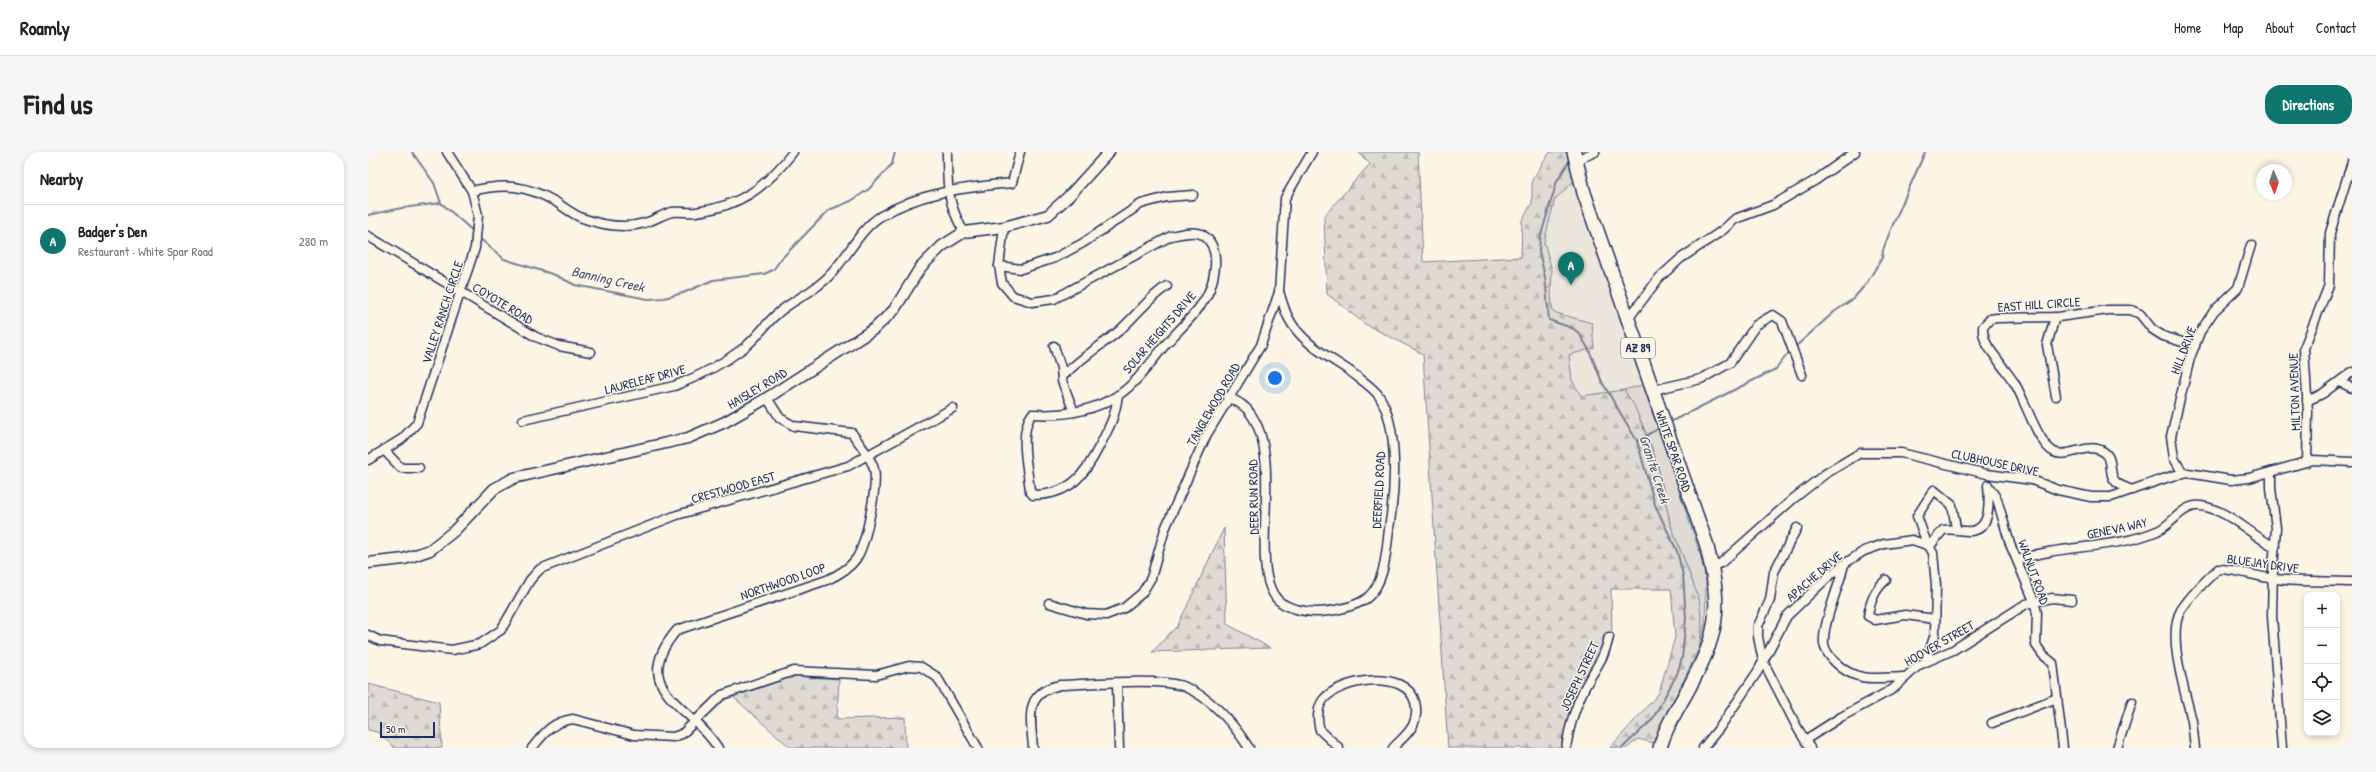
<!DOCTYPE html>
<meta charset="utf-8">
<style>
:root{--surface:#fff;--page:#f6f6f6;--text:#202124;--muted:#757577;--line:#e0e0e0;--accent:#0f766e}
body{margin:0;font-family:"Patrick Hand",sans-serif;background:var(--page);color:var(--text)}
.controls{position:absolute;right:12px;bottom:12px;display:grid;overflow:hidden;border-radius:8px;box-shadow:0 2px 6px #0003}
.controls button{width:36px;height:36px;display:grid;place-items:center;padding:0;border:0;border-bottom:1px solid var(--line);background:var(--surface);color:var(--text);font:20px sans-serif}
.compass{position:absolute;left:1888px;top:12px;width:36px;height:36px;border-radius:50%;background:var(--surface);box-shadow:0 2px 6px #0003;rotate:177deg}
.scale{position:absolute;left:12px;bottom:10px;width:55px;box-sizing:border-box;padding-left:4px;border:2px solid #1b2f5e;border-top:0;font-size:11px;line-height:14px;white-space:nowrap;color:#1b2f5e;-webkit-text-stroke:3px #fcf5e5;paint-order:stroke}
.you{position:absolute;left:907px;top:226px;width:14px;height:14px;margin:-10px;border:3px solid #fff;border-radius:50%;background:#1a73e8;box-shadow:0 0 0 6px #1a73e833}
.badge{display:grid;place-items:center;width:26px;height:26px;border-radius:50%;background:var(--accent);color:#fff;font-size:13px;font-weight:700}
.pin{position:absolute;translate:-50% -33px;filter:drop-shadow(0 1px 2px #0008)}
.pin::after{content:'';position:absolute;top:21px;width:14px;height:12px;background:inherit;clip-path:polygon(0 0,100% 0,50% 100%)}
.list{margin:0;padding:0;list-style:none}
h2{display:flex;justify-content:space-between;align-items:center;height:52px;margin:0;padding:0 16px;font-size:17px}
h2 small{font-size:13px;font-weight:400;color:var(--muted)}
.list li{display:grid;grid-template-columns:26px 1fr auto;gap:12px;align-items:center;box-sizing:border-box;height:72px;padding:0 16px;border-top:1px solid var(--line)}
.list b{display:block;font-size:15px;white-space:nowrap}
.list p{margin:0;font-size:13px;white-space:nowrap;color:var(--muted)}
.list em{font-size:13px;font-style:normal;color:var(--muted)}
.icon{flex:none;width:22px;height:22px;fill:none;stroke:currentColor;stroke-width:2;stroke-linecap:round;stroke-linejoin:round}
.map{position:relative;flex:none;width:1984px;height:596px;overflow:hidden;border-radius:16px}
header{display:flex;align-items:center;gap:24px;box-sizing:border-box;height:56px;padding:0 20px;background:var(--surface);border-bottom:1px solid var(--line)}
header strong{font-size:19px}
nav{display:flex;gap:22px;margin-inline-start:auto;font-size:14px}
.intro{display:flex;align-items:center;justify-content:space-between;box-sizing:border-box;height:96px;padding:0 24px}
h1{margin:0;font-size:28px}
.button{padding:10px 18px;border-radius:16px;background:var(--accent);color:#fff;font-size:14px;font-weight:700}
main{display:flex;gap:24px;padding:0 24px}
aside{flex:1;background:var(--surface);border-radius:16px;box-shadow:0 2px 6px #0003}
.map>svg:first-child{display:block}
.built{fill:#ece7dc}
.grass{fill:#dfdbd4;stroke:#7d8599}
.forest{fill:url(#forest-firs);stroke:#7d8599}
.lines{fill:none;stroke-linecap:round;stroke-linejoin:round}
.stream{stroke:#767f94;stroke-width:2}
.minor-casing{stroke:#1b2f5e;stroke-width:11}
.tertiary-casing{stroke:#1b2f5e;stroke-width:13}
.primary-casing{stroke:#1b2f5e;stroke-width:16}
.minor{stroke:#fcf5e5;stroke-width:8}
.tertiary{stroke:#fcf5e5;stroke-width:10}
.primary{stroke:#fcf5e5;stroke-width:13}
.labels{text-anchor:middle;stroke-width:3;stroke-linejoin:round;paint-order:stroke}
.shield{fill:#fcf5e5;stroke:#5e6a86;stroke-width:1}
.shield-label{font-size:12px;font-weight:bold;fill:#1b2f5e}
.street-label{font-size:13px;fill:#1b2f5e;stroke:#fcf5e5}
.water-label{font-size:14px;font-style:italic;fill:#485779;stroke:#fcf5e5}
</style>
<header>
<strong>Roamly</strong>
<nav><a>Home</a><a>Map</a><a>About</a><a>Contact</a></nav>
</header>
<div class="intro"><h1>Find us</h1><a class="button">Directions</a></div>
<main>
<aside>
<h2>Nearby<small></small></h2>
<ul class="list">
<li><span class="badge">A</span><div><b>Badger's Den</b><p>Restaurant · White Spar Road</p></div><em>280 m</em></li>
</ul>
</aside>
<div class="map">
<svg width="1984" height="596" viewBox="0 0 1984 596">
<defs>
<pattern id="forest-firs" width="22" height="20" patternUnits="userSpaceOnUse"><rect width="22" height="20" fill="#dfdbd4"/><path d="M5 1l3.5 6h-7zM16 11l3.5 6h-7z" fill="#bfbcb8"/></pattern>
</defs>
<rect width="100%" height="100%" fill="#fcf5e5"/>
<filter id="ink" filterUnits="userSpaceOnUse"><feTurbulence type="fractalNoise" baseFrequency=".025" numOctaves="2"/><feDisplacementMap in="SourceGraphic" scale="8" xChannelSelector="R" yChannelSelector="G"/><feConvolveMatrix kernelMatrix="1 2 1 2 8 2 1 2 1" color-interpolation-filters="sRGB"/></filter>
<g filter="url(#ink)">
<path class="built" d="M 1207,28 L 1213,49 L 1275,233 L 1256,238 L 1213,244 L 1204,228 L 1201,203 L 1185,160 L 1183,144 L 1184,127 L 1176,90 L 1187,46 Z"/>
<path class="grass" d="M 1275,233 L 1331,398 L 1338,429 L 1337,473 L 1331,496 C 1338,441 1317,419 1302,370 C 1296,351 1295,330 1289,311 C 1281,286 1270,260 1256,238 Z"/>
<g class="forest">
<path d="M 990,0 L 1050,0 L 1055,110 L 1153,105 L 1154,68 L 1164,51 L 1164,28 L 1182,0 L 1202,0 L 1207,28 L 1187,47 L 1176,90 L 1184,118 L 1183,144 L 1185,160 L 1224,171 L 1226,196 L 1201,203 L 1204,228 L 1213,244 L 1256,238 L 1266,253 L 1289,310 L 1302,371 L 1331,447 L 1334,474 L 1331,496 L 1286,591 L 1270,587 L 1259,596 L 1242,596 L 1291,541 L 1307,485 L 1303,437 L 1243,437 L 1244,484 L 1241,504 L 1218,539 L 1204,579 L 1202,596 L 1080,596 L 1055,202 L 997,172 L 959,142 L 956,64 L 1002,12 Z"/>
<path d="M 856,376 L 859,472 L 902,496 L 784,500 L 810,473 Z"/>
<path d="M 427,524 L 471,527 L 469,567 L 537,565 L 538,596 L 423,596 L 364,544 Z"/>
<path d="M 0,532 L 71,550 L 74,596 L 27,596 L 9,580 L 0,578 Z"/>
</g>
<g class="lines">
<g class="stream">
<path d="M 44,0 L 66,31 L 73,51 L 106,80"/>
<path d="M 1200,11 L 1189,29 L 1172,86 L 1171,99 L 1177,125 L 1181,168 L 1204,176 L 1211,181 L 1221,198 L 1234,230 L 1269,289 L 1287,353 L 1309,399 L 1315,423 L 1318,466 L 1314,506 L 1309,522 L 1284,568 L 1254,596"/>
<path d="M 0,63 L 34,56 L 73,51"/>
<path d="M 110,85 L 136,107 L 187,123 L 207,133 L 280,147 L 296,146 L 315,141 L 345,128 L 396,122 L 405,118 L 414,106 L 461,58 L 483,49 L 501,37 L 524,12 L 527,0"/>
<path d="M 1426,196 L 1466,160 L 1485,147 L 1498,132 L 1514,106 L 1515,98 L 1523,77 L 1557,0"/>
<path d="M 1300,271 L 1408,217 L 1422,199"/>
<path d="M 1269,289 L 1293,275"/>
</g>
<defs>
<g id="minor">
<path d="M 579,0 C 579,32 579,51 596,80"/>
<path d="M 1208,8 L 1227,0"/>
<path d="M 104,39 C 137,31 158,33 188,50 C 197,56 207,64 217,67 C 235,73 257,77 276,71 C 285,69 295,62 304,60 C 312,59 321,61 328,60 C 373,54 398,35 425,0"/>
<path d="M 636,75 L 631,114 L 634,131 L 645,144 L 664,150 L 686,147 L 803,84 C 812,82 827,78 835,83 C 856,97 846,136 833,153 C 823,167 809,180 797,193 C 783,210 768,232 749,244 C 723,260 694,264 664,262 C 650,281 660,316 662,339 L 665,343 C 702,343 717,323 732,293 C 742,274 747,265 750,243"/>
<path d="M 0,84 L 168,185 L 191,194 L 223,200"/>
<path d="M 631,114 L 653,117 L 687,106 L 715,91 L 773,52 L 799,45 L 825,43"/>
<path d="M 1687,165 L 1679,193 L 1688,244"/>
<path d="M 1260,167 L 1291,126 L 1312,107 L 1355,78 L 1367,67 L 1405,53 L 1448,28 L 1487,0"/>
<path d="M 686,194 L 693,216 L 694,229 L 706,260"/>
<path d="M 694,225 C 711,207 733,194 752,178 C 768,164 780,146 799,134"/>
<path d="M 1972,230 L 1984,236"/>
<path d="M 1285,238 L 1333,227 L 1362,211 L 1388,173 L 1405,163 L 1414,169 L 1434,223"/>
<path d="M 860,245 C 868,249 877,253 882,261 C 918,309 878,415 910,448 C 918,456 937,460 948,460 C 962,460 988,455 999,446 C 1019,429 1018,395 1022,370 C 1027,337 1031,274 1011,244 C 1005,235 992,227 983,220 C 961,205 932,190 920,165 C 916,157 914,148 911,140"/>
<path d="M 1939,249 L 1954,242 L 1984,220"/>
<path d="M 155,268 L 306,234 C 330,225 356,211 377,195 C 389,186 397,172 409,162 C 424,148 446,140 460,125 C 479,107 491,77 513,64 C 554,39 598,36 644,31 L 652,0"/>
<path d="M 16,298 L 33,316 L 51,316"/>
<path d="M 0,308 L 34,287 L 49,271 L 107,96 L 110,63 L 104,39 L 79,0"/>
<path d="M 1939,310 L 1940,260 L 1936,196 L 1961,133 L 1962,81 L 1984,10"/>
<path d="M 1903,320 L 1903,336 L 1908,376 L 1905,416 L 1904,464 L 1914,596"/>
<path d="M 1815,322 L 1806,306 L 1803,284 L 1822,206 L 1832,180 L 1846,159 L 1870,136 L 1883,93"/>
<path d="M 1621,335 L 1629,347 L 1642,392 L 1666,449 L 1669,461 L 1668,493 L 1675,503 L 1685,511 L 1695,596"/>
<path d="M 1764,338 C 1760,336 1752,334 1748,330 C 1739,322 1747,308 1736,300 C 1720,289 1700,307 1686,300 C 1670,292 1657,248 1647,232 C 1642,224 1635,216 1630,208 C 1622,198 1614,188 1615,175 L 1622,167 L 1629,166 L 1690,165 L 1740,158 L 1763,158 L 1772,162 L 1784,177 L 1795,184 L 1827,194"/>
<path d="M 1429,376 L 1406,420 L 1402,448 L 1390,474 L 1390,485 L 1395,509 L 1430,577 L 1442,596"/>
<path d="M 1650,408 C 1694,392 1745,398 1789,379 C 1805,373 1813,352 1833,354 C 1861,358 1882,383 1907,395"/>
<path d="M 1476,412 C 1472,433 1454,472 1456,492 C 1457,499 1463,506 1467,510 C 1488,531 1508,526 1536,525"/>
<path d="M 1344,414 L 1353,411 L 1425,347 L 1457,322 L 1492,301 L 1533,301 L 1619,322 L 1664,328 L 1690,338 L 1723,345 L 1743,345 L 1804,324 L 1820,321 L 1863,328 L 1881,326 L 1945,308 L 1984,310"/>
<path d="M 1518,428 C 1507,437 1502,450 1500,464 L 1507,468 L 1537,463 L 1567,467"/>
<path d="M 681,451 L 718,462 L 738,463 L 756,456 L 774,441 L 783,426 L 797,377 L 838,284 L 893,193 L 911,140 L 917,46 L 944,0"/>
<path d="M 0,483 L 12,489 L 84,498 L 112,492 L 133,478 L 162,428 L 172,417 L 309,363 L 480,314 L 585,256"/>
<path d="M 1558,509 L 1567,482 L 1568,433 L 1565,401 L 1558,389 L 1549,364 L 1566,338 L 1584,353 L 1588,376"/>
<path d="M 749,532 L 751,596"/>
<path d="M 1624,571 L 1689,546"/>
<path d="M 1437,588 L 1473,565 L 1525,537 L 1551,513 L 1585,498 L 1658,452 L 1684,446 L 1704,448"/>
<path d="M 164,596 C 177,580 184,570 205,567 L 266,583 L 305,585 L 314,582 L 354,543 L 426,519 L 508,523 L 541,514 L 553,515 L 569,525 L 610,596"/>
<path d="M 350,596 C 323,552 258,538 309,478 L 459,428 C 470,423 481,417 488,407 C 498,393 510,333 506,317 C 503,304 491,292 484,281 L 426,274 L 412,266 L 399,246"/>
<path d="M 665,596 C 663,566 655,541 692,533 C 720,532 795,525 817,535 C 845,547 865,571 881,596"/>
<path d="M 971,596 L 952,578 C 949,569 949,556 955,548 C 971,527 1038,516 1047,550 C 1049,558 1049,565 1045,573 C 1040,583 1032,588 1025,596"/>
<path d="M 1198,596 C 1201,576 1207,555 1216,537 C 1226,517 1236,508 1241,485"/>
<path d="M 1335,596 L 1352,575 L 1390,519 L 1419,464 L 1462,423 L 1479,410 L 1496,399 L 1516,392 L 1544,388 L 1562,394 L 1575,378 C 1587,376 1594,380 1603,379 C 1624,377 1621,347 1620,333"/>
<path d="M 1749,596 L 1764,550"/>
<path d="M 1827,596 C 1826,587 1825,578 1824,569 C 1818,542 1798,483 1813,458 C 1823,443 1837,429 1850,417 C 1869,417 1888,425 1907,427 C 1932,430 1958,429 1984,430"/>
</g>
<path id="tertiary" d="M 0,411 L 36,407 L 62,398 L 86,379 L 126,337 L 146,326 L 320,286 L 357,270 L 399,246 L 506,177 L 526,158 L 552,116 L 574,94 L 596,80 L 636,75 L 680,63 L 701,44 L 741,0"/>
<path id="primary" d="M 1206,0 L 1216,41 L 1338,391 C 1355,459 1351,482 1317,543 C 1308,559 1296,578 1292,596"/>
</defs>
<use href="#minor" class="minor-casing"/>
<use href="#tertiary" class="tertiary-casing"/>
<use href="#primary" class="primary-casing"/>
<use href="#minor" class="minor"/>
<use href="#tertiary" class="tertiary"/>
<use href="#primary" class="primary"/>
</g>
</g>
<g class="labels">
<rect class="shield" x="1253" y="186" width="34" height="20" rx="3"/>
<g class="shield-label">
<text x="1270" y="200">AZ 89</text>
</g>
<g class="street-label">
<text transform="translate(135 151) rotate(31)" y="5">COYOTE ROAD</text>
<text transform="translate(1671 152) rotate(-4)" y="5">EAST HILL CIRCLE</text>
<text transform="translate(74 160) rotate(-72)" y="5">VALLEY RANCH CIRCLE</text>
<text transform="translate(791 180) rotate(-49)" y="5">SOLAR HEIGHTS DRIVE</text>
<text transform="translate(1815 198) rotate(-69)" y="5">HILL DRIVE</text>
<text transform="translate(277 227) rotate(-15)" y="5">LAURELEAF DRIVE</text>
<text transform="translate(389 236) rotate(-31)" y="5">HAISLEY ROAD</text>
<text transform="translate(1926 240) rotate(-92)" y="5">MILTON AVENUE</text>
<text transform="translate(845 252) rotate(-60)" y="5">TANGLEWOOD ROAD</text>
<text transform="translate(1306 299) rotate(71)" y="5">WHITE SPAR ROAD</text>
<text transform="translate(1627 310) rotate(12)" y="5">CLUBHOUSE DRIVE</text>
<text transform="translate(365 335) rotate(-16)" y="5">CRESTWOOD EAST</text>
<text transform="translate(1010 338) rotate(-87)" y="5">DEERFIELD ROAD</text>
<text transform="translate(885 345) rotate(-91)" y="5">DEER RUN ROAD</text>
<text transform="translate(1749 376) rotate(-12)" y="5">GENEVA WAY</text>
<text transform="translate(1895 411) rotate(8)" y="5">BLUEJAY DRIVE</text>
<text transform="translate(1666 420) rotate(70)" y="5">WALNUT ROAD</text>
<text transform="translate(1446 424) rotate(-41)" y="5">APACHE DRIVE</text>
<text transform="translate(415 429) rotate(-19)" y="5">NORTHWOOD LOOP</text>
<text transform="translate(1571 491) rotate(-30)" y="5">HOOVER STREET</text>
<text transform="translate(1211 524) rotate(-65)" y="5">JOSEPH STREET</text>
</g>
<g class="water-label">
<text transform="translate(240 127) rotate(13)" y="5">Banning Creek</text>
<text transform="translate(1287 317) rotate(72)" y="5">Granite Creek</text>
</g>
</g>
</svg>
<div class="controls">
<button>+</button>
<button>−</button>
<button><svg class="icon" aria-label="locate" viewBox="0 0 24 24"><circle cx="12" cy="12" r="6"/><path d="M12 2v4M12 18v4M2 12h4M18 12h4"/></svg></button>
<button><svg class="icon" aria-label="layers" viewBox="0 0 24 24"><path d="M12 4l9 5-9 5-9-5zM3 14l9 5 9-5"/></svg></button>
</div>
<svg class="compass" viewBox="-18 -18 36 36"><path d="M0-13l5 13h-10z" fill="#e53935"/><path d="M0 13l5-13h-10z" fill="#757577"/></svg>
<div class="scale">50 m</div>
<div class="you"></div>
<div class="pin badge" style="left:1203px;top:133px">A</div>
</div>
</main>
